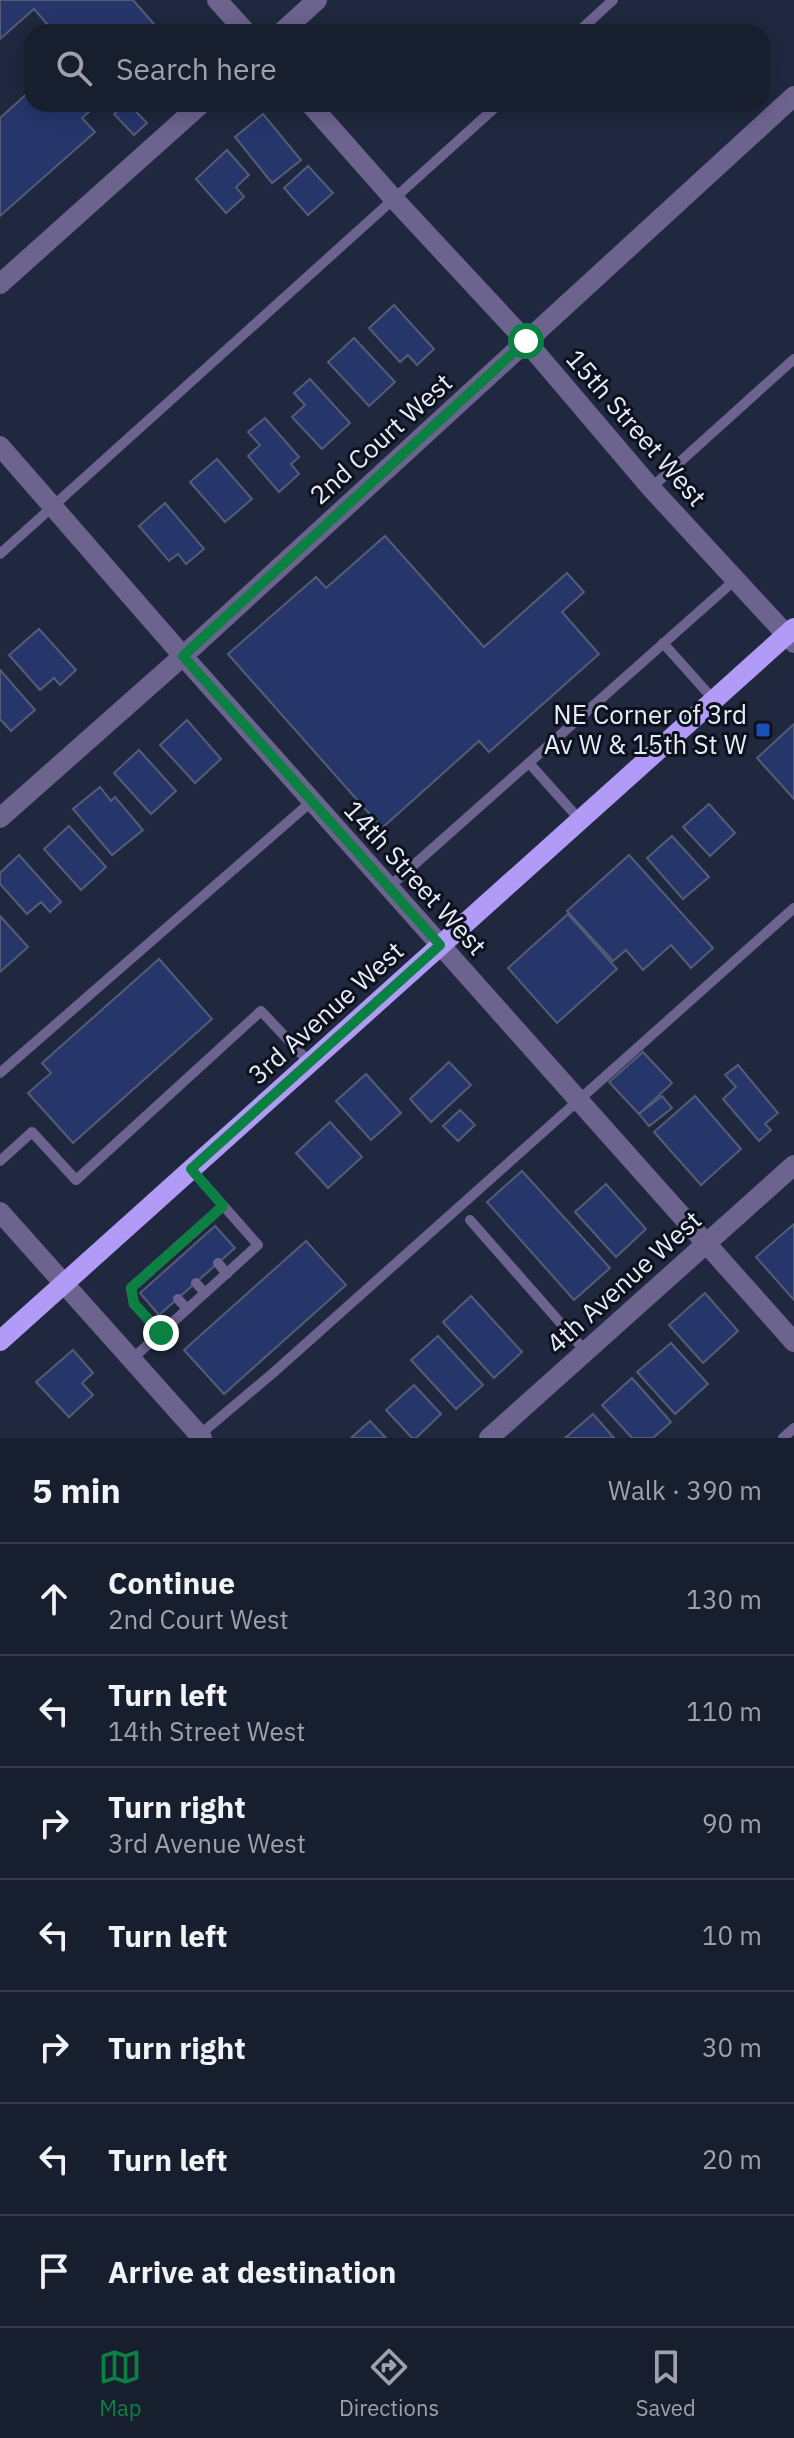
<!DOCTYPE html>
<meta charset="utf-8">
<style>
:root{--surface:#171e2e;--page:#202736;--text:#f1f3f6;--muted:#9ea2aa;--line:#363c4a;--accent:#0b8043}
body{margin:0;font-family:"IBM Plex Sans",sans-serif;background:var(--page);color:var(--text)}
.stop{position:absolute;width:24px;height:24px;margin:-18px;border:6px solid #0b8043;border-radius:50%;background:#fff}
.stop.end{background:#0b8043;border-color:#fff;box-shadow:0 2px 8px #0008}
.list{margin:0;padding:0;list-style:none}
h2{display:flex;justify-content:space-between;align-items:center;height:104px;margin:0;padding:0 32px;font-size:34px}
h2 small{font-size:26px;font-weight:400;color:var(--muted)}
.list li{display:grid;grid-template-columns:52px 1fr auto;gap:24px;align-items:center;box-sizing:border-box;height:112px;padding:0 32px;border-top:2px solid var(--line)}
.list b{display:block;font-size:30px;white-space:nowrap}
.list p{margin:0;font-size:26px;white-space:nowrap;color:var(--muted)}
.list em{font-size:26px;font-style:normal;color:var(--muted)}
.icon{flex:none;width:44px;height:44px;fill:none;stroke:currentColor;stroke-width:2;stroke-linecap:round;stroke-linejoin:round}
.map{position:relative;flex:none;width:794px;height:1438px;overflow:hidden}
.search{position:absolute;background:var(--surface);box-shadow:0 4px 20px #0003;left:24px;right:24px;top:24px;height:88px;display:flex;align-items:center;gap:20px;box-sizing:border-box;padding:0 28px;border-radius:24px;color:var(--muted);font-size:30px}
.sheet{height:888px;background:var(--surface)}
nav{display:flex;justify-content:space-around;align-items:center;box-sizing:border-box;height:112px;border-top:2px solid var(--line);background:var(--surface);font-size:22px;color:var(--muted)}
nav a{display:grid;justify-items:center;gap:4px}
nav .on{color:var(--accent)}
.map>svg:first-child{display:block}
.building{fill:#26366b;stroke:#535d77;stroke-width:2}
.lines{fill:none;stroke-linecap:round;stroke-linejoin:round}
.lane{stroke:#6c638f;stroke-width:10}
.street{stroke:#6c638f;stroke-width:20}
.primary{stroke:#b19bf7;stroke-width:20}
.route{stroke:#0b8043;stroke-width:10}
.transit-dot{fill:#1a4fb4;stroke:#0d111b;stroke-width:3}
.labels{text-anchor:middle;stroke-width:6;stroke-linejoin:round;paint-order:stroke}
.street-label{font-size:26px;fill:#e5ecfb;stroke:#0d111b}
.poi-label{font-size:26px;fill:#e5ecfb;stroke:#0d111b;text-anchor:end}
</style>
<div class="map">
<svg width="794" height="1438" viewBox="0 0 794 1438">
<rect width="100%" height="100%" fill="#1f283e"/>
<g class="building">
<path d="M 0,0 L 133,0 L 161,32 L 54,32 L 34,9 L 0,39 Z"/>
<path d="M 32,89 L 32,104 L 98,104 L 82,118 L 95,132 L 0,216 L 0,118 Z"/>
<path d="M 125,104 L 129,104 L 147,123 L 134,135 L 114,114 Z"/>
<path d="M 263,114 L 301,160 L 272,183 L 235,137 Z"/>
<path d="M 227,150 L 249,175 L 236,187 L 244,197 L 226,213 L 196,179 Z"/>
<path d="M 308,166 L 333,193 L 308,215 L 284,188 Z"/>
<path d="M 394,305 L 434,349 L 417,365 L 408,355 L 400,362 L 369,328 Z"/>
<path d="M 354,338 L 395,382 L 369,406 L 328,362 Z"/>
<path d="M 310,379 L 350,423 L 322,449 L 292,417 L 305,405 L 294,393 Z"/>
<path d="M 265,418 L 299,457 L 291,464 L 299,474 L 279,492 L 248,456 L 260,445 L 248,432 Z"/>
<path d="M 217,459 L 252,499 L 225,522 L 190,482 Z"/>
<path d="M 165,503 L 204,549 L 186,564 L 178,554 L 169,561 L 139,526 Z"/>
<path d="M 385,536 L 484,647 L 567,573 L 584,592 L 562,612 L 599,654 L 489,752 L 479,741 L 382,828 L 228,654 L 316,577 L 326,588 Z"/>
<path d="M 39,629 L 76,670 L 60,685 L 54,678 L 40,690 L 9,655 Z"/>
<path d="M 0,670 L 35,710 L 11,731 L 0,719 Z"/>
<path d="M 187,720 L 221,759 L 195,783 L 160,745 Z"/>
<path d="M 794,724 L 794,799 L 757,758 Z"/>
<path d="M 139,750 L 176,791 L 151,814 L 114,773 Z"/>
<path d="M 100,787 L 111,801 L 115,797 L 143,830 L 112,855 L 73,809 Z"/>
<path d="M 709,804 L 735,833 L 710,856 L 683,827 Z"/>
<path d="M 69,826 L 106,867 L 81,890 L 44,849 Z"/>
<path d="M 672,836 L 709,877 L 683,899 L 647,858 Z"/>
<path d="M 19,855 L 61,902 L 50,912 L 41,902 L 27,914 L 0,884 L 0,873 Z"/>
<path d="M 629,855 L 713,948 L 691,968 L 671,945 L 643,970 L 626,950 L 613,961 L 567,911 Z"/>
<path d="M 568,914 L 617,969 L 557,1023 L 508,968 Z"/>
<path d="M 0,916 L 28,947 L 0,972 Z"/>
<path d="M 159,959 L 212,1019 L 73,1143 L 28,1093 L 51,1073 L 42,1063 Z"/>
<path d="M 643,1052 L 672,1083 L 639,1114 L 609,1082 Z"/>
<path d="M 449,1062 L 471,1085 L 431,1122 L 410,1099 Z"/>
<path d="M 738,1065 L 778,1113 L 765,1124 L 771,1130 L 759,1141 L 723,1099 L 736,1087 L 725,1075 Z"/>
<path d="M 366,1074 L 401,1113 L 371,1140 L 336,1101 Z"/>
<path d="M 662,1096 L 672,1108 L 649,1126 L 639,1114 Z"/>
<path d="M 695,1096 L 741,1149 L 701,1185 L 654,1132 Z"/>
<path d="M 460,1110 L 475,1125 L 458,1141 L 443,1126 Z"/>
<path d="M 330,1122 L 362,1157 L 328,1188 L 296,1153 Z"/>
<path d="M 522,1171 L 610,1268 L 574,1300 L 487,1202 Z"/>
<path d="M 606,1184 L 646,1229 L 616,1257 L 575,1212 Z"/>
<path d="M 794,1224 L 794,1300 L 756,1257 Z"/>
<path d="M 215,1226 L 235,1248 L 159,1315 L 140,1293 Z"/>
<path d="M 306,1241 L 346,1285 L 224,1394 L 184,1350 Z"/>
<path d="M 705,1293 L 738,1331 L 703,1363 L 669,1325 Z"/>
<path d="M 471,1296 L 522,1352 L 494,1378 L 443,1322 Z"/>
<path d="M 438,1336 L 483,1385 L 456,1409 L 411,1360 Z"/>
<path d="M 671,1343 L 708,1384 L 675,1414 L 637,1372 Z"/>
<path d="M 73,1350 L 93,1373 L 82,1383 L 93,1395 L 69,1417 L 36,1382 Z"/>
<path d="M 632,1378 L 671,1422 L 653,1438 L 632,1438 L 602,1405 Z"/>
<path d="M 414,1385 L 441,1414 L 416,1438 L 412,1438 L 386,1410 Z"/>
<path d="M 593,1414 L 614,1438 L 565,1438 Z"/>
<path d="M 370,1421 L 386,1438 L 351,1438 Z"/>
</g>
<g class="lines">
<g class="lane">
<path d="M 578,32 L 613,0"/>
<path d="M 651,488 L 794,359"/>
<path d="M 0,554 L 499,104"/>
<path d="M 663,643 L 714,700"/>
<path d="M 529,763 L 580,820"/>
<path d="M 389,887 L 736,579"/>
<path d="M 0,1073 L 312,801"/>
<path d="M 0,1161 L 32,1132 L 76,1180 L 261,1011 L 309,1062"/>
<path d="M 470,1220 L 586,1352"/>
<path d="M 218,1263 L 227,1274"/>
<path d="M 196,1283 L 205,1293"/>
<path d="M 178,1299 L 187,1309"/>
<path d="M 161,1333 L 134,1304 L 131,1288 L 223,1206"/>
<path d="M 132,1359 L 258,1245 L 191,1169"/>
<path d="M 197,1437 L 273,1373 L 794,908"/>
<path d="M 783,1438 L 794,1428"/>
</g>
<g class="street">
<path d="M 217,0 L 246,32"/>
<path d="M 282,32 L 317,0"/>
<path d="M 310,104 L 394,199 L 526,341 L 651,488 L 794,643"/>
<path d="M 0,284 L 201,104"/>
<path d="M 0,446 L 183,656 L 794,1342"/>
<path d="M 0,818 L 183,656 L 794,96"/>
<path d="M 0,1212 L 202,1438"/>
<path d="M 489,1438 L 794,1165"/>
</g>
<path class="primary" d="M 0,1341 L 794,628"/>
</g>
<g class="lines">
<path class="route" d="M 161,1333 L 134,1304 L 131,1288 L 223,1206 L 191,1169 L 440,945 L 183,656 L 526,341"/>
</g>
<rect class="transit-dot" x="755" y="722" width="16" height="16" rx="4"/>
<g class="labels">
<g class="street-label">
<text transform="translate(636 428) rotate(49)" y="9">15th Street West</text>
<text transform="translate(381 439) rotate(-42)" y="9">2nd Court West</text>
<text transform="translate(415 878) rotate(48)" y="9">14th Street West</text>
<text transform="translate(326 1013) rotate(-42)" y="9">3rd Avenue West</text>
<text transform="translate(624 1282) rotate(-42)" y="9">4th Avenue West</text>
</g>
<g class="poi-label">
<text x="747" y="724">NE Corner of 3rd<tspan x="747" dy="30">Av W &amp; 15th St W</tspan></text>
</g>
</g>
</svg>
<div class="stop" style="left:526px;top:341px"></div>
<div class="stop end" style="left:161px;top:1333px"></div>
<div class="search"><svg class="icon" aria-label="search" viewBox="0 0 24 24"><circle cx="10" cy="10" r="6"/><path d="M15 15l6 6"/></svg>Search here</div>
</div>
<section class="sheet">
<h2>5 min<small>Walk · 390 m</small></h2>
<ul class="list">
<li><svg class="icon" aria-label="ahead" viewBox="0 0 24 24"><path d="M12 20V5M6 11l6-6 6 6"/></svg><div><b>Continue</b><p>2nd Court West</p></div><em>130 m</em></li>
<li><svg class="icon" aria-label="left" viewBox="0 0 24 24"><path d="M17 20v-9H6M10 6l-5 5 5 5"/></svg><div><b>Turn left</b><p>14th Street West</p></div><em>110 m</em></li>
<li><svg class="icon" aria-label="right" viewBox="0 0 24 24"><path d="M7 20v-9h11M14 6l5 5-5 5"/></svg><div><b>Turn right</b><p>3rd Avenue West</p></div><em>90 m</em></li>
<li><svg class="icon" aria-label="left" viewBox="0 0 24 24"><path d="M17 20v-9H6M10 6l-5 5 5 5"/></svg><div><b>Turn left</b></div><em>10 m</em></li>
<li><svg class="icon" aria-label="right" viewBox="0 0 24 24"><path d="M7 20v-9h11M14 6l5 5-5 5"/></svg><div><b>Turn right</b></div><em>30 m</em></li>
<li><svg class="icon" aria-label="left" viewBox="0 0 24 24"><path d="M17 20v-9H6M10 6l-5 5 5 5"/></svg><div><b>Turn left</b></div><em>20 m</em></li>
<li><svg class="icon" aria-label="arrive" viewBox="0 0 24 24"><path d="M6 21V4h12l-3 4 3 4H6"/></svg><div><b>Arrive at destination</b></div></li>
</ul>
</section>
<nav>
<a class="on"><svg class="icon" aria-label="map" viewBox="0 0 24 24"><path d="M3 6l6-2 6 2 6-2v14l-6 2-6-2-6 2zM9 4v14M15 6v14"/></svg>Map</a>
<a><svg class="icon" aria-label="directions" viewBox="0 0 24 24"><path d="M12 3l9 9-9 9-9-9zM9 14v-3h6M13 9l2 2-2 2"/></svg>Directions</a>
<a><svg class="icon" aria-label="saved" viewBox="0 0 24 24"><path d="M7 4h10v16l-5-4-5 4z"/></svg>Saved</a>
</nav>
